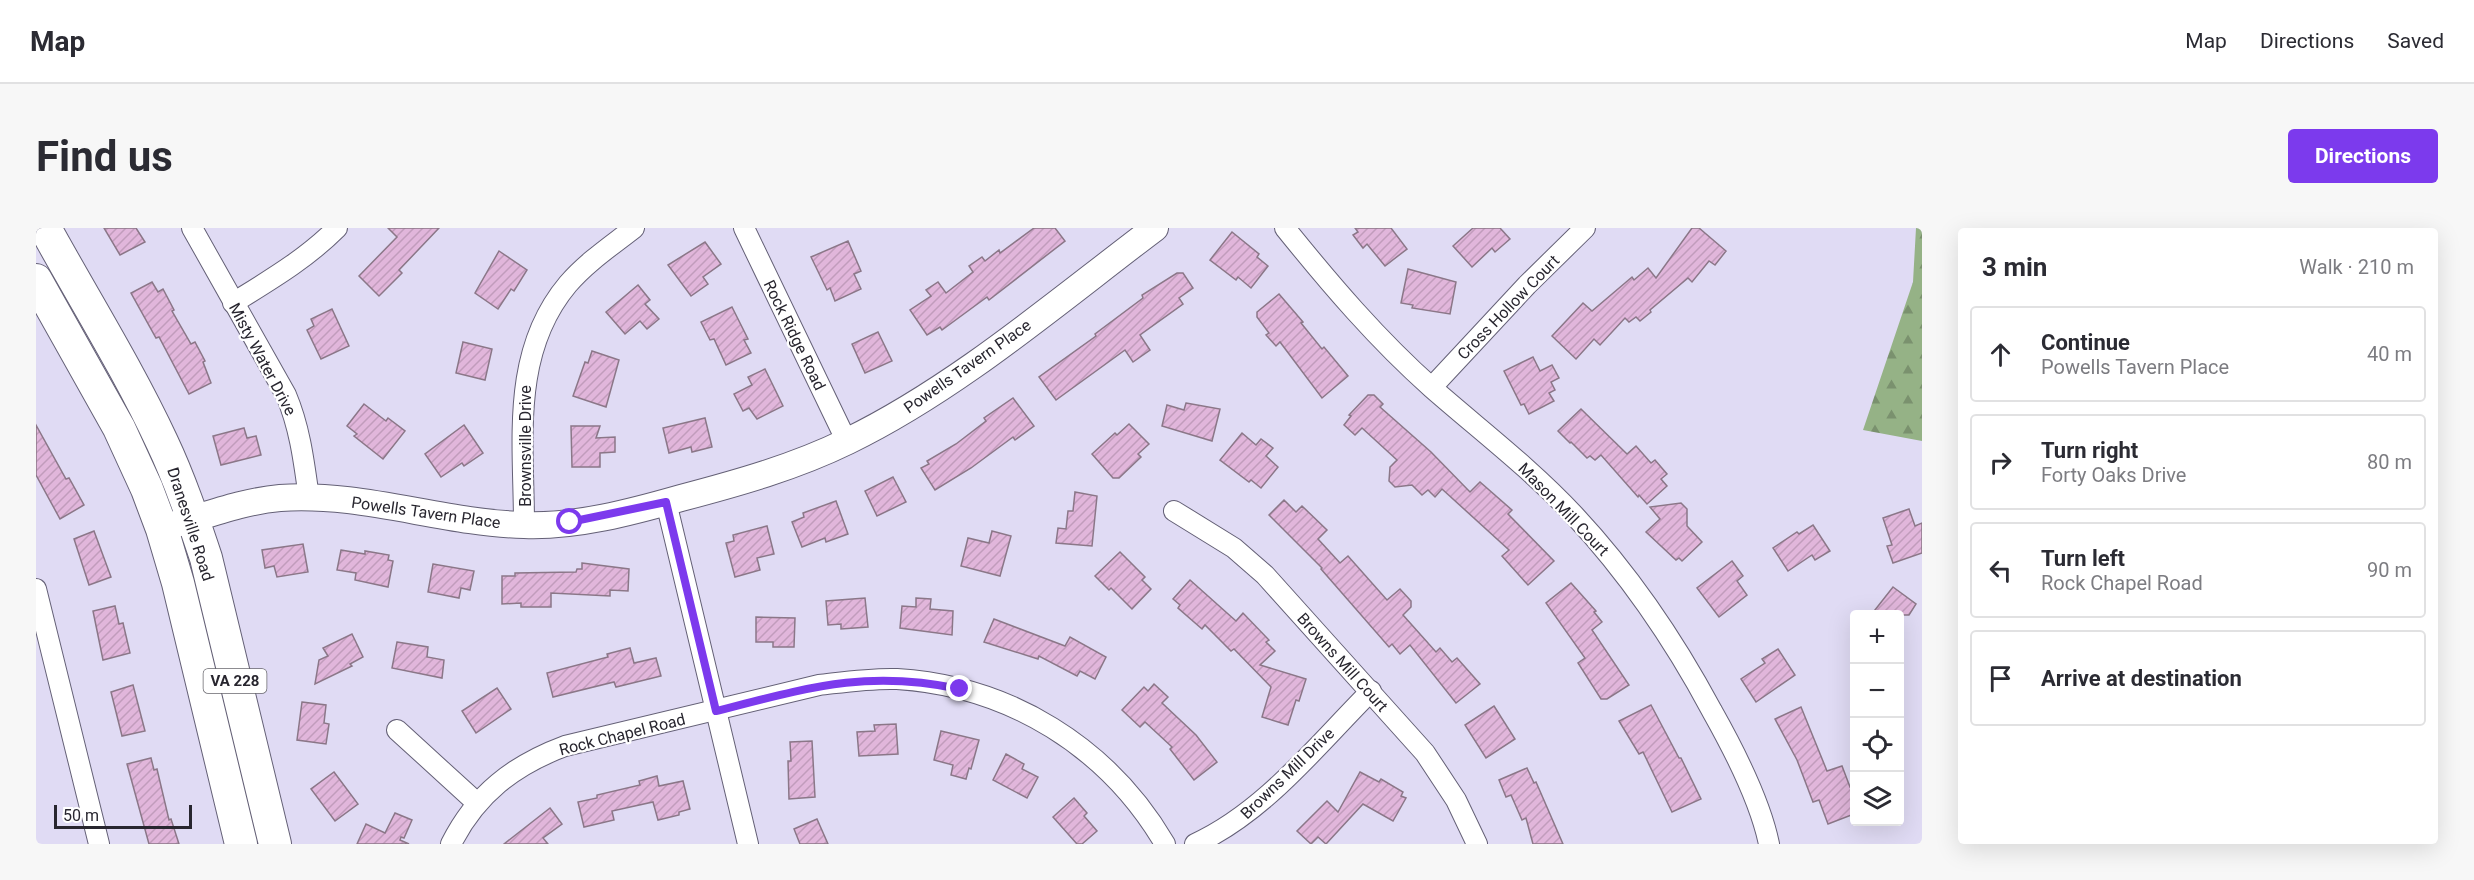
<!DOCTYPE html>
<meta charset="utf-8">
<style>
:root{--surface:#fff;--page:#f7f7f7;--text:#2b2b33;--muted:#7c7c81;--line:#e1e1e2;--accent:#7c3aed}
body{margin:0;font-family:Roboto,sans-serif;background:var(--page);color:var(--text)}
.controls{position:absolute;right:18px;bottom:18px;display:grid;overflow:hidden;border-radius:6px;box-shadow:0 6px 24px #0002}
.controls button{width:54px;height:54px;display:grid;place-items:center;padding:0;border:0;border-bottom:2px solid var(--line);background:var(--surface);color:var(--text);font:30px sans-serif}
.scale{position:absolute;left:18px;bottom:15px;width:138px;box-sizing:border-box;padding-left:6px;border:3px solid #28262f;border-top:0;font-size:16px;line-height:21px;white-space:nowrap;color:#28262f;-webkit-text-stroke:4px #fff;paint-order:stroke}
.stop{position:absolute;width:18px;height:18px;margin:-14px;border:4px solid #7c3aed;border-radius:50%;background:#fff}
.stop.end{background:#7c3aed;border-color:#fff;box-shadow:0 2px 6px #0008}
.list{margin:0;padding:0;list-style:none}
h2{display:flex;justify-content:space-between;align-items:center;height:78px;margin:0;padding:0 24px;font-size:26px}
h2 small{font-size:20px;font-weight:400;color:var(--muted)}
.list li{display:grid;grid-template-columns:39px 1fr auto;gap:18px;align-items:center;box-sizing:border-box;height:96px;margin:0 12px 12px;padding:0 12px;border:2px solid var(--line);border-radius:6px}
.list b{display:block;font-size:22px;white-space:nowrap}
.list p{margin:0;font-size:20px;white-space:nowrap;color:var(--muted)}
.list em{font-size:20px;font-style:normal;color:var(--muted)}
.icon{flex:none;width:33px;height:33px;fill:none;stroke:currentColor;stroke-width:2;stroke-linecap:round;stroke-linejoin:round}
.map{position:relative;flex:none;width:1886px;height:616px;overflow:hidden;border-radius:6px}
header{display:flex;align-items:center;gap:36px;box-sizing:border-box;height:84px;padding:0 30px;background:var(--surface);border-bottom:2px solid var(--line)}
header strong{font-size:28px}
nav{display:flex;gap:33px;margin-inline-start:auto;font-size:21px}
.intro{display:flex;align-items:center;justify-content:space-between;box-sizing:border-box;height:144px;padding:0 36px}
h1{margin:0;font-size:42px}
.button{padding:15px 27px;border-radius:6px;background:var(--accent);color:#fff;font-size:21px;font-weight:700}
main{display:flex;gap:36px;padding:0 36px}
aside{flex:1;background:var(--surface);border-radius:6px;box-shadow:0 6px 24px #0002}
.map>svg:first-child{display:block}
.forest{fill:url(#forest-firs)}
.building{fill:url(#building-hatch);stroke:#8b7788;stroke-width:1.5}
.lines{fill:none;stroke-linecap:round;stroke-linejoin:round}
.minor-casing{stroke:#646076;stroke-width:22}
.tertiary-casing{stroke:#646076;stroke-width:28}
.primary-casing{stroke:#646076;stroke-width:34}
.minor{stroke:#fff;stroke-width:20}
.tertiary{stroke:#fff;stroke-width:26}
.primary{stroke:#fff;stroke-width:32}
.route{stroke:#7c3aed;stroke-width:8}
.labels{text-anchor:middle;stroke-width:4.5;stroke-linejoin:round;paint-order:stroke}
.shield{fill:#fff;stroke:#68676d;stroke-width:1.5}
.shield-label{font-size:15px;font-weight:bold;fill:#28262f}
.street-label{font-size:16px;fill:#28262f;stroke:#fff}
</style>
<header>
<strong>Map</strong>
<nav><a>Map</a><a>Directions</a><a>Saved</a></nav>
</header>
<div class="intro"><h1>Find us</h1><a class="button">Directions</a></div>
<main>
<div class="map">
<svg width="1886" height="616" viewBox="0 0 1886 616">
<defs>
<pattern id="forest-firs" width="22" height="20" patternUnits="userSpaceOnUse" patternTransform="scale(1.5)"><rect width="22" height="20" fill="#95b286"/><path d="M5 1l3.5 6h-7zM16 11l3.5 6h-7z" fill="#7a916e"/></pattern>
<pattern id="building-hatch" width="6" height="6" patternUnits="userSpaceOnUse" patternTransform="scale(1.5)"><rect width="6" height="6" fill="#e1b6db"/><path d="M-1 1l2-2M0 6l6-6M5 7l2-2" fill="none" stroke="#c19cbc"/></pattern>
</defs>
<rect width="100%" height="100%" fill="#e0dbf4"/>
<path class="forest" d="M 1880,0 L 1886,0 L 1886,213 L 1827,202 L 1877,54 Z"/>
<g class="building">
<path d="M 68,0 L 100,0 L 109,14 L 84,27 Z"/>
<path d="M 352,0 L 403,0 L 363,42 L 366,45 L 343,68 L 323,48 L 361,9 Z"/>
<path d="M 998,0 L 1019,0 L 1029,13 L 953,72 L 951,69 L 906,102 L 904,99 L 891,107 L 874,82 L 895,68 L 890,62 L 902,54 L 910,65 L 937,44 L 933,38 L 946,29 L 949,33 L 963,22 L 964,25 Z"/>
<path d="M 1319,0 L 1355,0 L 1371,21 L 1349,38 L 1331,16 L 1327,20 L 1317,7 L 1322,4 Z"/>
<path d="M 1437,0 L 1464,0 L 1474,11 L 1459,24 L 1456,20 L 1436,39 L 1417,18 Z"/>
<path d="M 1656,0 L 1663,0 L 1690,23 L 1679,37 L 1673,33 L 1656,54 L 1652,50 L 1614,82 L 1615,84 L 1604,93 L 1600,89 L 1593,94 L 1589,90 L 1564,117 L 1558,111 L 1540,131 L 1516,108 L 1547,75 L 1556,83 L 1596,49 L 1598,52 L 1612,40 L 1620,50 Z"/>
<path d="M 1196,4 L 1223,26 L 1221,29 L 1232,38 L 1215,60 L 1202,49 L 1200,52 L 1174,32 Z"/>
<path d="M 812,13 L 825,43 L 818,46 L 825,61 L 799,73 L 794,60 L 791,62 L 775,29 Z"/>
<path d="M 669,14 L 685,36 L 667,49 L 672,56 L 655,68 L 632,37 Z"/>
<path d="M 463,23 L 491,42 L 478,63 L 475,61 L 462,81 L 439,65 Z"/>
<path d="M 1372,41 L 1420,54 L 1414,86 L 1376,80 L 1377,77 L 1365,75 Z"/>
<path d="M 1141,45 L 1147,45 L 1157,60 L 1143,70 L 1147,76 L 1104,107 L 1114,122 L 1097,134 L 1089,122 L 1020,172 L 1003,149 L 1060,108 L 1059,106 L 1107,70 L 1106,67 Z"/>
<path d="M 116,54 L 122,64 L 127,61 L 138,82 L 136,83 L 155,116 L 159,114 L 169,133 L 167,134 L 175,155 L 153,166 L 123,109 L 120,110 L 95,65 Z"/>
<path d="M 602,57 L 614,72 L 609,76 L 623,91 L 611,101 L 604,93 L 589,106 L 570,84 Z"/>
<path d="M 1243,66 L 1267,94 L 1265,95 L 1286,121 L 1288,119 L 1312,148 L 1286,170 L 1244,114 L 1240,118 L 1230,107 L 1233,105 L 1221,89 L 1221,84 Z"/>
<path d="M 696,79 L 712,111 L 708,112 L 715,125 L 690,137 L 678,111 L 674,112 L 665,94 Z"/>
<path d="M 296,81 L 313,118 L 285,131 L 271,102 L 278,98 L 275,91 Z"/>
<path d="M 842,104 L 856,133 L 829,145 L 816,116 Z"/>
<path d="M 427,114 L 456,121 L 449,152 L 420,145 Z"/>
<path d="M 556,123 L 583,132 L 570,179 L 537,168 L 549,134 L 552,135 Z"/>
<path d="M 1497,129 L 1504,143 L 1516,137 L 1523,150 L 1515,154 L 1519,162 L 1513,165 L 1518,173 L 1493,186 L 1488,176 L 1485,177 L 1468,143 Z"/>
<path d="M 729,141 L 747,178 L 721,191 L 713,180 L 707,183 L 698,166 L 716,157 L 712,149 Z"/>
<path d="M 1332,167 L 1338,167 L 1347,176 L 1344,179 L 1395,224 L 1434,264 L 1444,254 L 1476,282 L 1472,286 L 1518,333 L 1492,357 L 1466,328 L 1473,322 L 1406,261 L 1399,269 L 1392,262 L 1386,267 L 1376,257 L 1359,259 L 1353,253 L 1354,239 L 1361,232 L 1326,200 L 1319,207 L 1308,197 L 1315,188 L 1313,187 Z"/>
<path d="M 977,170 L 998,198 L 979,212 L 977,209 L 935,240 L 899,262 L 885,240 L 893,236 L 891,233 L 920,216 L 950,193 L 948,190 Z"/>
<path d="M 1150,175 L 1184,181 L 1176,213 L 1126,198 L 1131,177 L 1148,182 Z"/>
<path d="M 328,176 L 350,193 L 352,190 L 369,203 L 347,231 L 318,208 L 321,206 L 311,198 Z"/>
<path d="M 1545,181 L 1591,226 L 1600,218 L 1615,235 L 1619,232 L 1631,246 L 1625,251 L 1631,258 L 1611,276 L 1603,267 L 1602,269 L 1565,227 L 1559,232 L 1554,228 L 1551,230 L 1535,214 L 1534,215 L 1522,203 Z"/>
<path d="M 669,190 L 676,219 L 656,224 L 655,219 L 633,225 L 627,200 Z"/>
<path d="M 1093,196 L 1113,216 L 1102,226 L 1105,229 L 1083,250 L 1077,250 L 1056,226 L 1079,205 L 1081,207 Z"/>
<path d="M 0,197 L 30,251 L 33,250 L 48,277 L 24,291 L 0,247 Z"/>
<path d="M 428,197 L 447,225 L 428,238 L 426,235 L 405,249 L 389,226 Z"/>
<path d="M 535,198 L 564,198 L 560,210 L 579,209 L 579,224 L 564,225 L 564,239 L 536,239 Z"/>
<path d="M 208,200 L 211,210 L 220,208 L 225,227 L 185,237 L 177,208 Z"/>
<path d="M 1206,205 L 1220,217 L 1225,211 L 1237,220 L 1230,228 L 1242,239 L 1225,260 L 1215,252 L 1213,254 L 1184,232 Z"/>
<path d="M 857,249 L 870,274 L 841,288 L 829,263 Z"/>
<path d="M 1039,264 L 1061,268 L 1056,318 L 1020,315 L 1022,300 L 1030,301 L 1032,283 L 1037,283 Z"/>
<path d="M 1248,272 L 1260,284 L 1266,278 L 1291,302 L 1282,311 L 1304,335 L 1312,328 L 1351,372 L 1364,361 L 1375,373 L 1375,379 L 1367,387 L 1400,424 L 1404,420 L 1416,434 L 1421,430 L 1444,456 L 1420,475 L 1374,417 L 1364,426 L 1356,416 L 1353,419 L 1285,341 L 1286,340 L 1233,287 Z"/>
<path d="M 800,273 L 812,306 L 790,314 L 789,310 L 766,319 L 756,294 L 768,289 L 767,285 Z"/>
<path d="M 1645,275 L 1651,281 L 1651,298 L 1666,314 L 1646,333 L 1643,330 L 1640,332 L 1610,304 L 1624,291 L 1614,279 Z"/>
<path d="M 1873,281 L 1879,298 L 1886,295 L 1886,325 L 1857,335 L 1851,318 L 1856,317 L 1847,290 Z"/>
<path d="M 1777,297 L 1794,323 L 1779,332 L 1776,327 L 1752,343 L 1737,320 L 1761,304 L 1763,306 Z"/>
<path d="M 731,298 L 738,326 L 721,330 L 724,342 L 699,349 L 690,315 L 698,313 L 697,307 Z"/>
<path d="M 58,303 L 75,349 L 53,357 L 38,311 Z"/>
<path d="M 956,303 L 975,308 L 964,348 L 925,338 L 932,310 L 953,315 Z"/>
<path d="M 267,316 L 272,344 L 241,349 L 238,338 L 229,340 L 226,322 Z"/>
<path d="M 305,322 L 329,326 L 329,323 L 353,327 L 352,332 L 357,333 L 352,359 L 319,352 L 320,345 L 301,342 Z"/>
<path d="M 1084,324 L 1109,349 L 1106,352 L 1115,361 L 1096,381 L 1075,360 L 1073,362 L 1059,348 Z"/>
<path d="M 1696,333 L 1707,348 L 1701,353 L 1711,367 L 1683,389 L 1661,360 Z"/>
<path d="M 546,335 L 593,341 L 592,363 L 574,362 L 574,368 L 515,365 L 515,379 L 485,379 L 485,375 L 466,376 L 466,348 L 479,348 L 479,345 L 540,344 L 541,341 L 546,341 Z"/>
<path d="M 397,336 L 438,343 L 434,362 L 425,360 L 423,370 L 392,364 Z"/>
<path d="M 1154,352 L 1200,393 L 1207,385 L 1233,412 L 1230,414 L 1239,423 L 1224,437 L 1270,451 L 1263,473 L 1260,472 L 1252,497 L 1226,489 L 1235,459 L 1198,421 L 1195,423 L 1169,397 L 1166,401 L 1142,380 L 1144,377 L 1137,371 Z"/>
<path d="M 1535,355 L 1560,383 L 1558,384 L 1566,394 L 1556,402 L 1593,457 L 1571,471 L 1565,471 L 1542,435 L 1549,430 L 1510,375 Z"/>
<path d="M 1857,359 L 1880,376 L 1873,387 L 1835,387 Z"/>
<path d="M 829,370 L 832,399 L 805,401 L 805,396 L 792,397 L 790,373 Z"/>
<path d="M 880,370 L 895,371 L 894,381 L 917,383 L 916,407 L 864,400 L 866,378 L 880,379 Z"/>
<path d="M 79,378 L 83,396 L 87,395 L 94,425 L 67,432 L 57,383 Z"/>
<path d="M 720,389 L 759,390 L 758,419 L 737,419 L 737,414 L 720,414 Z"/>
<path d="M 958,391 L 1029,418 L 1034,409 L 1070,429 L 1059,451 L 1044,443 L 1041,448 L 1003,428 L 1002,431 L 948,414 Z"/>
<path d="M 316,406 L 327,429 L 314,436 L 316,438 L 279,456 L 283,432 L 292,428 L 287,420 Z"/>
<path d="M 361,414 L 392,419 L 391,429 L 408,432 L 406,450 L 356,440 Z"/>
<path d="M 594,420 L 598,435 L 620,430 L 625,448 L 580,459 L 578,454 L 517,469 L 511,445 L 572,429 L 571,426 Z"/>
<path d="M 1742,421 L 1759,447 L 1720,474 L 1705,451 L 1729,435 L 1726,431 Z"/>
<path d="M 1118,456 L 1132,469 L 1126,475 L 1160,507 L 1181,534 L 1158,552 L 1134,521 L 1136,519 L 1109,494 L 1104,499 L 1086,482 L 1108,459 L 1112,463 Z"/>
<path d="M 97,457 L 109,503 L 86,508 L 75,464 Z"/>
<path d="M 461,460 L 475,481 L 440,505 L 426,483 Z"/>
<path d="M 266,474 L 290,477 L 288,495 L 293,496 L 290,516 L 261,512 Z"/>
<path d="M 1615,477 L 1643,530 L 1645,530 L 1665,571 L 1636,584 L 1607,524 L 1603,526 L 1583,493 Z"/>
<path d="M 1458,478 L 1479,511 L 1450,530 L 1429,497 Z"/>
<path d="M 1765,479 L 1791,543 L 1806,538 L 1814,559 L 1818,557 L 1818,586 L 1792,596 L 1783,572 L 1777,574 L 1761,532 L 1739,491 Z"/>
<path d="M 860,496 L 862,526 L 823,528 L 821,504 L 839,503 L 838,497 Z"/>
<path d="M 905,503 L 943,512 L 935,541 L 933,540 L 930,551 L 915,547 L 917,537 L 898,532 Z"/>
<path d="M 776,513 L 779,569 L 753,571 L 752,533 L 755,533 L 754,514 Z"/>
<path d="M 970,526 L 988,536 L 986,541 L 1002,549 L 991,570 L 957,552 Z"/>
<path d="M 115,530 L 118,542 L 121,541 L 133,592 L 135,591 L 143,616 L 113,616 L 91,536 Z"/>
<path d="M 1491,540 L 1498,555 L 1500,554 L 1527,616 L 1497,616 L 1490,590 L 1486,592 L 1475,567 L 1470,569 L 1463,552 Z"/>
<path d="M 298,544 L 322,576 L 299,593 L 275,561 Z"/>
<path d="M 1324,544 L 1343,554 L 1345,551 L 1367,564 L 1365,568 L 1370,570 L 1357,593 L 1327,576 L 1290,616 L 1282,609 L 1275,616 L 1261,603 L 1291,573 L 1302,584 Z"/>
<path d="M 621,548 L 623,558 L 647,553 L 654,581 L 643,584 L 643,587 L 622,592 L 617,574 L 576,583 L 578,592 L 548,599 L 542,574 L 561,570 L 561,567 L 604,557 L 603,553 Z"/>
<path d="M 1038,570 L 1051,585 L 1048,588 L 1061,603 L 1046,616 L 1041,616 L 1017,589 Z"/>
<path d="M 514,580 L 526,596 L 507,610 L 512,616 L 468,616 Z"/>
<path d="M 359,585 L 376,592 L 368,610 L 365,609 L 364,612 L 373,616 L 321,616 L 330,596 L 349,605 Z"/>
<path d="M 781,591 L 792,616 L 764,616 L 758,601 Z"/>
</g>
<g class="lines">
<defs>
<g id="minor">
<path d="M 156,0 L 250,167 C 264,200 268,234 273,270"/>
<path d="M 708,0 L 811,214"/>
<path d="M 1249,0 C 1295,57 1341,111 1396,160 C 1444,202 1494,240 1538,287 C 1593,346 1638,412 1676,483 C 1698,522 1724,572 1733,616"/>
<path d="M 197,75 C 234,52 270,31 301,0"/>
<path d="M 1396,159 L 1491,57 L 1549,0"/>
<path d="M 630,274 L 712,616"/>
<path d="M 1138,283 L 1198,320 L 1229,347 L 1389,525 L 1420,572 L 1441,616"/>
<path d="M 488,297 C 488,214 474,125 532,56 C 551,34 575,18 598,0"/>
<path d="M 0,361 L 63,616"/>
<path d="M 361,502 L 441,575"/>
<path d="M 415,616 C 440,566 478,537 529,518 L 783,457 C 809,454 835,450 861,451 C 974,458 1072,519 1129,616"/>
<path d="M 1159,616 C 1229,584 1281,517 1335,463"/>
</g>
<path id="tertiary" d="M 140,296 C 174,286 209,273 244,270 C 326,264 406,295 488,297 C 540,299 596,284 645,270 C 702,255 759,239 812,213 C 921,160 1022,73 1119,0"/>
<g id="primary">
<path d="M 9,0 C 48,71 92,141 126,214 C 144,252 157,291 170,330 L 239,616"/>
<path d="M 0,52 L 83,200 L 111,261 L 126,301 L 142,355 L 205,616"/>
</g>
</defs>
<use href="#minor" class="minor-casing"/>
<use href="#tertiary" class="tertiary-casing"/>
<use href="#primary" class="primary-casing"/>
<use href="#minor" class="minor"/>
<use href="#tertiary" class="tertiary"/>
<use href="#primary" class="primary"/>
</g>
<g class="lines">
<path class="route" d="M 534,294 L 630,274 L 680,483 C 771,460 830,441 924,461"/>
</g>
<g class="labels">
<rect class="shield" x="167.5" y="441" width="63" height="24" rx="4.5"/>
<g class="shield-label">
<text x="199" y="458">VA 228</text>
</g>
<g class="street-label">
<text transform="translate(1472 79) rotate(-46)" y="6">Cross Hollow Court</text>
<text transform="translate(759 107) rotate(64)" y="6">Rock Ridge Road</text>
<text transform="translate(227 131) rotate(62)" y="6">Misty Water Drive</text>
<text transform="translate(931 138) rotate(-35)" y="6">Powells Tavern Place</text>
<text transform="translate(489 218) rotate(-90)" y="6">Brownsville Drive</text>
<text transform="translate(1528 281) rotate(46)" y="6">Mason Mill Court</text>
<text transform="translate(390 284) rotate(8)" y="6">Powells Tavern Place</text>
<text transform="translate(155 296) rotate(72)" y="6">Dranesville Road</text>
<text transform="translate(1307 434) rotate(48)" y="6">Browns Mill Court</text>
<text transform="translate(586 506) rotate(-14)" y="6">Rock Chapel Road</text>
<text transform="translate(1251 545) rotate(-44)" y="6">Browns Mill Drive</text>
</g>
</g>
</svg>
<div class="controls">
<button>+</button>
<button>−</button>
<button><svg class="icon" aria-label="locate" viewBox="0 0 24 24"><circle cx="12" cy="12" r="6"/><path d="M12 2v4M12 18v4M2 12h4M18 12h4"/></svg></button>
<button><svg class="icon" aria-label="layers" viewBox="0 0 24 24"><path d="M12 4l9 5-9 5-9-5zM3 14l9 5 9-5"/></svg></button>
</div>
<div class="scale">50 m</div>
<div class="stop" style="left:534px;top:294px"></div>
<div class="stop end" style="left:924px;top:461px"></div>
</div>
<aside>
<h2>3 min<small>Walk · 210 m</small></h2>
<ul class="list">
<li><svg class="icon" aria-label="ahead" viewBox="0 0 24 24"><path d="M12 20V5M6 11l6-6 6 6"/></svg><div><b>Continue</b><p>Powells Tavern Place</p></div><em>40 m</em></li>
<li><svg class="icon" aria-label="right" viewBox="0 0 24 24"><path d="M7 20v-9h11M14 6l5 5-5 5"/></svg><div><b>Turn right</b><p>Forty Oaks Drive</p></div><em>80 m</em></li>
<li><svg class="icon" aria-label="left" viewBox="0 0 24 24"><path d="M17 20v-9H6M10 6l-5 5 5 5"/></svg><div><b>Turn left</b><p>Rock Chapel Road</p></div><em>90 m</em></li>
<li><svg class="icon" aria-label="arrive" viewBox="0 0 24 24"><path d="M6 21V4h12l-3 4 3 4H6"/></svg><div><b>Arrive at destination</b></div></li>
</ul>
</aside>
</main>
